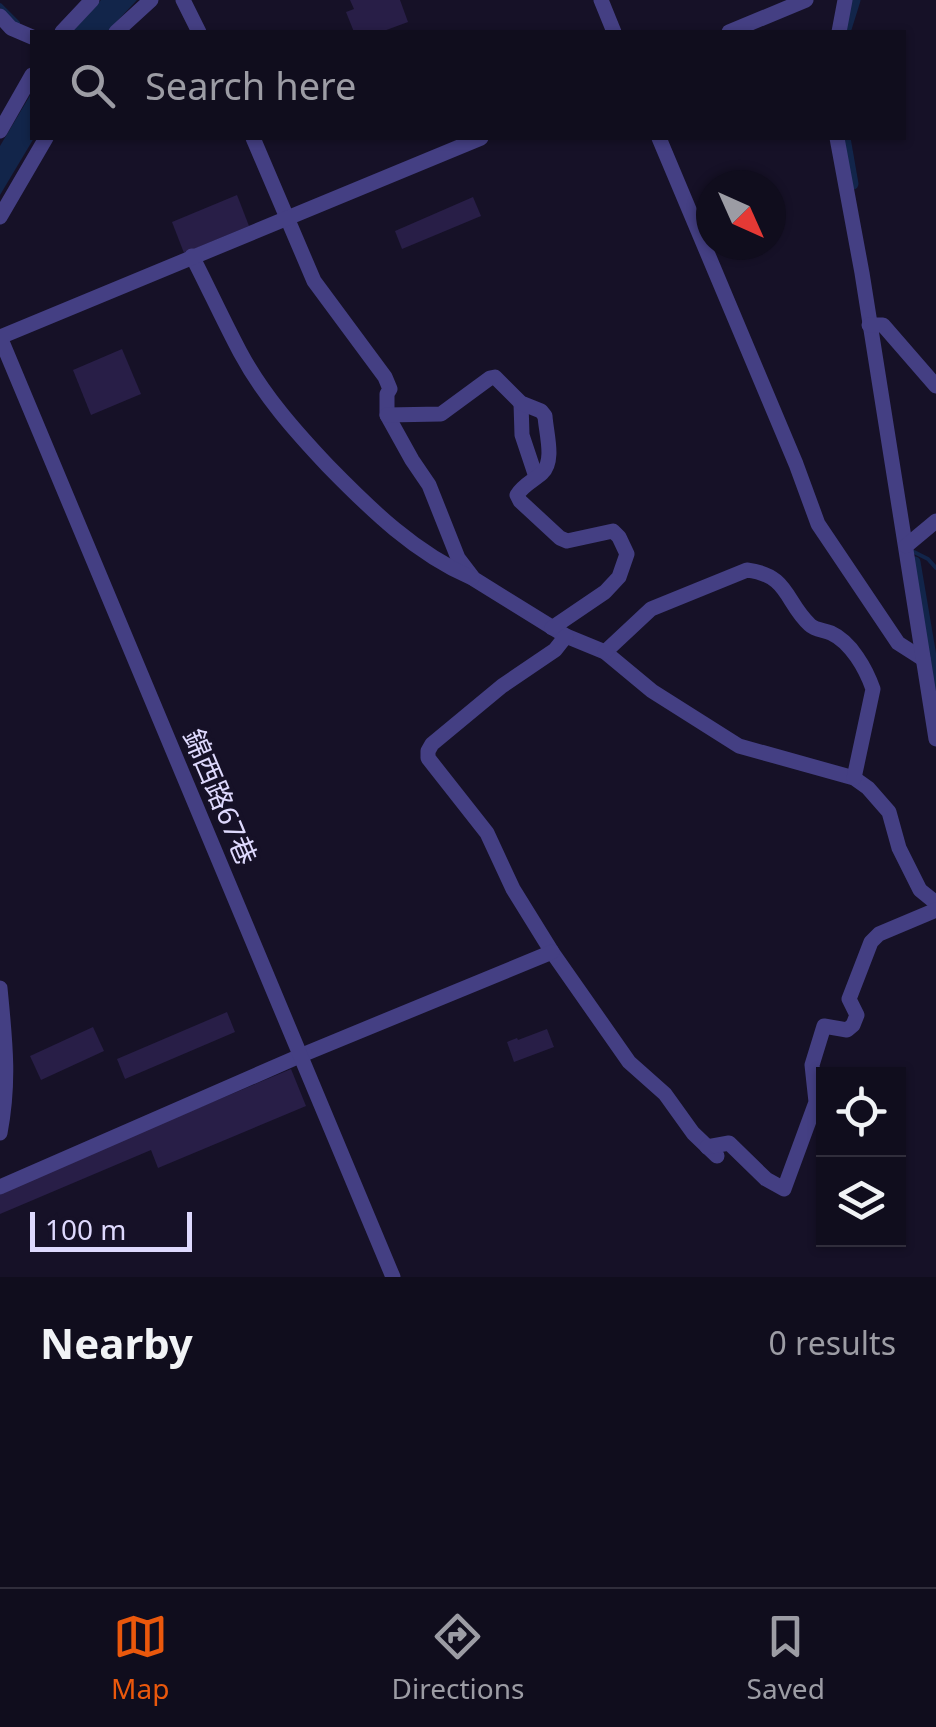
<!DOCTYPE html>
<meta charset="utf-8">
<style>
:root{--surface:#100d1d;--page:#191626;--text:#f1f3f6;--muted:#9c9ca4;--line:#302d3b;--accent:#ea580c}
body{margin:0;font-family:"Noto Sans","Noto Sans TC",sans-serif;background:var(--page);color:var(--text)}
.controls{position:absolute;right:30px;bottom:30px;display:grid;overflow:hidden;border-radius:0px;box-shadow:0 2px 8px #0004}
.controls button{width:90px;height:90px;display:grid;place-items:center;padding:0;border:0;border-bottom:2px solid var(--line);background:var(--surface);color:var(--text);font:50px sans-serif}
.compass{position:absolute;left:696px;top:170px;width:90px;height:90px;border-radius:50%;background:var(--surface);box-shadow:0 2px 8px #0004;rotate:135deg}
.scale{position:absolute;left:30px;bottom:25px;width:162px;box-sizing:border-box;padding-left:10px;border:5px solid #ded9fd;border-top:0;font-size:28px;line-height:35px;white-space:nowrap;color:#ded9fd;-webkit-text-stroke:8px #161127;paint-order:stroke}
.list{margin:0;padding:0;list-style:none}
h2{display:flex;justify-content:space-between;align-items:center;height:130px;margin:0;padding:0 40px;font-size:42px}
h2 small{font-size:32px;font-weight:400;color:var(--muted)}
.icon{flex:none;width:55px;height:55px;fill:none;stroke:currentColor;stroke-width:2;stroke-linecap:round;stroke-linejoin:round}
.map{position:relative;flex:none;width:936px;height:1277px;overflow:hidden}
.search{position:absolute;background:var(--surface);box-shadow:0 2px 8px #0004;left:30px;right:30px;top:30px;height:110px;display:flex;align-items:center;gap:25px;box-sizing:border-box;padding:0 35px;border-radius:0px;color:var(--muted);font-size:38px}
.sheet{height:310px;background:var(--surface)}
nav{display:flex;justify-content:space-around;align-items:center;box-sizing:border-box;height:140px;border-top:2px solid var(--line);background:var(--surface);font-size:28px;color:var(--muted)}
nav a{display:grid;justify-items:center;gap:5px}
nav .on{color:var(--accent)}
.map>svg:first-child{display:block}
.water{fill:#12254a}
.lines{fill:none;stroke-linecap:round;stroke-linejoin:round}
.stream{stroke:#12254a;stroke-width:4}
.canal{stroke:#12254a;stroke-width:11}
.building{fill:#281e47}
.minor{stroke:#443f83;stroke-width:15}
.labels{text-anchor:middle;stroke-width:8;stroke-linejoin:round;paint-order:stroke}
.street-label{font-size:28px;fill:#ded9fd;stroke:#161127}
</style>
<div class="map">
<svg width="936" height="1277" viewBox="0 0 936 1277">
<rect width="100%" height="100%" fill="#161127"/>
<g class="water">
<path d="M 101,0 L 137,0 L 107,32 L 72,32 Z"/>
<path d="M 32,92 L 34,138 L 0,195 L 0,146 Z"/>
</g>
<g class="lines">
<g class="stream">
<path d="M 0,5 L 18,23"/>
<path d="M 914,552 L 928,559 L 936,568"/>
</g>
<g class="canal">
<path d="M 845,32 L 855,0"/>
<path d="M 845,138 L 853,184"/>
<path d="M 915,562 L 936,686"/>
</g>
</g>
<g class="building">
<path d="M 350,0 L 400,0 L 408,22 L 381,32 L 354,32 L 346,12 L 354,9 Z"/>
<path d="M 237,195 L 249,226 L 184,253 L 172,222 Z"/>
<path d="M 473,197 L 481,216 L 402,249 L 395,231 Z"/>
<path d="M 122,349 L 141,394 L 91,415 L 73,370 Z"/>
<path d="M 227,1012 L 235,1032 L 125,1079 L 117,1059 Z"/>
<path d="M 93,1027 L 104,1051 L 41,1080 L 30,1056 Z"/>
<path d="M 547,1029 L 554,1047 L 514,1062 L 507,1042 L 517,1038 L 518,1040 Z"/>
<path d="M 291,1069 L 306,1106 L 158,1168 L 151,1150 L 0,1214 L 0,1191 Z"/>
</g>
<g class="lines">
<g class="minor">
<path d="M 183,0 L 199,32"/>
<path d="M 601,0 L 614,32"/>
<path d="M 0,16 L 11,28 L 32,37"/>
<path d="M 62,32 L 92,0"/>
<path d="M 116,32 L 151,0"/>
<path d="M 729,32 L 806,0"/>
<path d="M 839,32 L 845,0"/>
<path d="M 0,131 L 32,75"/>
<path d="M 253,138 L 314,281 L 385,377 L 390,389 L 387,394 L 387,415 L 412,460 L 429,485 L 458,558 L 474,579 L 566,636 L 605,652 L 652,691 L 739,746 L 854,778 L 868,788 L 889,812 L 899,848 L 920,890 L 936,903"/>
<path d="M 659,138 L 796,464 L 818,524 L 898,643 L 923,659"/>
<path d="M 837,138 L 862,273 L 936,739"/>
<path d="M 0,217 L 46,138"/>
<path d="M 192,256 C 208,287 223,320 240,352 C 263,395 295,431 328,466 C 371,510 415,553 472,578"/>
<path d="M 869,325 L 883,325 L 936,386"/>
<path d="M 521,403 L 522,435 L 536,477"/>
<path d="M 387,415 L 441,414 L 490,378 L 495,377 L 521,403 L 541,411 L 545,416 C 546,433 555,461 542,473 C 533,481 523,485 517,495 L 520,501 L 560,538 L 567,541 L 613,531 L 619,537 L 627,554 L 619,577 L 605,592 L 552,628"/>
<path d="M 906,546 L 936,521"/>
<path d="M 566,636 L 555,650 L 502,686 L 432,744 L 428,751 L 428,758 L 487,833 L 513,889 L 552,952 L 629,1062 L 665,1094 L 693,1133 L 717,1156"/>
<path d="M 605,652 L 651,609 L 747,570 C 789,575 785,602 810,625 C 815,630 824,630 831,633 C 851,642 866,669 873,689 L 854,778"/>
<path d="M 0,988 C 5,1040 10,1081 0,1133"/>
<path d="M 707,1147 L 729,1143 L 766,1179 L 784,1189 L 816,1102 L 812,1065 L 824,1026 L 847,1030 L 853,1025 L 857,1015 L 849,999 L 871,942 L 879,934 L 936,910"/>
<path d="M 0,1187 L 302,1055 L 552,952"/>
<path d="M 393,1277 L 0,337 L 481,138"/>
</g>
</g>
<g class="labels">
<g class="street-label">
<text transform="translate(220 797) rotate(67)" y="10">錦西路67巷</text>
</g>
</g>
</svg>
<div class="controls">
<button><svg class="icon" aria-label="locate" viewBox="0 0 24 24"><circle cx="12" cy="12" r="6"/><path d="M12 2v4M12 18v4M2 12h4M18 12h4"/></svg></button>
<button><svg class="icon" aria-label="layers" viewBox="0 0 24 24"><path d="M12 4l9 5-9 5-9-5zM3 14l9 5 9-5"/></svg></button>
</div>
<svg class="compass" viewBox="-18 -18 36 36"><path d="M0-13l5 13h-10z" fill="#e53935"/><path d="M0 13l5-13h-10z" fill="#9c9ca4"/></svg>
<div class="scale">100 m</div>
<div class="search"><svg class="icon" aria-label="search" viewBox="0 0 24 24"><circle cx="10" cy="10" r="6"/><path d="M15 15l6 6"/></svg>Search here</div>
</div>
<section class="sheet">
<h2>Nearby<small>0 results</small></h2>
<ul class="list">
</ul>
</section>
<nav>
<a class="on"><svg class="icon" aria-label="map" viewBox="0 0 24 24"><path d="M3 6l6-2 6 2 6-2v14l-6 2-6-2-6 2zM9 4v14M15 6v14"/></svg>Map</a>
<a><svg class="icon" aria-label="directions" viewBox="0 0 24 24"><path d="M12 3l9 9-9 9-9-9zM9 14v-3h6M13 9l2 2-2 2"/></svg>Directions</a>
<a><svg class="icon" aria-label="saved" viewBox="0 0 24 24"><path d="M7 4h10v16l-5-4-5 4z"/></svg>Saved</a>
</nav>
